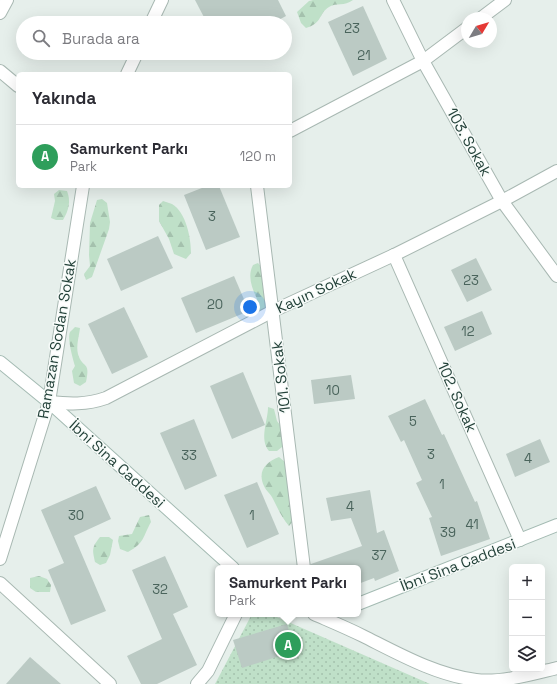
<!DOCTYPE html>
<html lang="tr">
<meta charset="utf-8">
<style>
:root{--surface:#fff;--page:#f7f7f7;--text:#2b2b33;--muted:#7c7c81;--line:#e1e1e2;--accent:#855347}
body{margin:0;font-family:"Space Grotesk",sans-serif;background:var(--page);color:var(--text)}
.controls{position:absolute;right:12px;bottom:12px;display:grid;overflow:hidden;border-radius:6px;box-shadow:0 4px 16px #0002}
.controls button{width:36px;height:36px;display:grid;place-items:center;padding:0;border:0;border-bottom:1px solid var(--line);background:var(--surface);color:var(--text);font:20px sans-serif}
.compass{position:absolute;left:461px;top:12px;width:36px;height:36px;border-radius:50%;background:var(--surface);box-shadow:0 4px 16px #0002;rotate:52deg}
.you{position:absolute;left:250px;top:307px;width:14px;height:14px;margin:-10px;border:3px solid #fff;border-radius:50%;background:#1a73e8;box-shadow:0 0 0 6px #1a73e833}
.badge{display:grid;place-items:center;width:26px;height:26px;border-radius:50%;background:var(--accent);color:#fff;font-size:13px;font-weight:700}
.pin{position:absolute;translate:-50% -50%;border:2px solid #fff;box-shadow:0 1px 4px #0006}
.popup{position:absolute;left:215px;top:565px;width:146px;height:52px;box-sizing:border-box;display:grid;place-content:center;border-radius:6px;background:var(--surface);filter:drop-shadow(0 1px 3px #0005);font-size:13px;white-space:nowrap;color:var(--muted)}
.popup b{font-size:15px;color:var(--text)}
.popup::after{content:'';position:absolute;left:50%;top:100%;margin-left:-8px;border:8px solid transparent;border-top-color:var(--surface)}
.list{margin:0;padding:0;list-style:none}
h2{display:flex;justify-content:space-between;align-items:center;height:52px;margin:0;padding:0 16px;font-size:17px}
h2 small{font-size:13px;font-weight:400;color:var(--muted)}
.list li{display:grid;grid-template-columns:26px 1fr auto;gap:12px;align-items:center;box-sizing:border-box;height:64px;padding:0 16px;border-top:1px solid var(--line)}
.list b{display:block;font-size:15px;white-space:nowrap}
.list p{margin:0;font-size:13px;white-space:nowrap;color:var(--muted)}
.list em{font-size:13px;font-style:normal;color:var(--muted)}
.icon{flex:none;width:22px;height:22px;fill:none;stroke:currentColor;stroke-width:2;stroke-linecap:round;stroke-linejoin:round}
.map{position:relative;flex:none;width:557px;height:684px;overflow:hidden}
.search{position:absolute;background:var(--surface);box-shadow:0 4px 16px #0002;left:16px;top:16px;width:276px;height:44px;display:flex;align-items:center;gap:10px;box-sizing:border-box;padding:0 14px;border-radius:22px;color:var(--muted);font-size:15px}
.panel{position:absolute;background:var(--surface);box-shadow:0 4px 16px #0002;left:16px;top:72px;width:276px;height:116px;border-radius:6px}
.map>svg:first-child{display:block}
.forest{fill:url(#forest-firs)}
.park{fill:url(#park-dots)}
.building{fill:#bbcac4}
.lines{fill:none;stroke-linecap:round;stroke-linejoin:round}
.street-casing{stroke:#a8b8b2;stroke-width:14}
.secondary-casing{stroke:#a4bbb3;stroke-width:14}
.street{stroke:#fff;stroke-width:12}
.secondary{stroke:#fff;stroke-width:12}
.labels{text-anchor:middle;stroke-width:3;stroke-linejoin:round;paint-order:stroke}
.number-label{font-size:13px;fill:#4a645c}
.street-label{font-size:15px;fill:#24423a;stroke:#f7fbf9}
</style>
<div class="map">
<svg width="557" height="684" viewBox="0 0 557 684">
<defs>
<pattern id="forest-firs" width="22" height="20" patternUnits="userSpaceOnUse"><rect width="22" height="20" fill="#bfe0c8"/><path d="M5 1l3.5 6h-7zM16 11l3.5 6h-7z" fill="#a4c1ad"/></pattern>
<pattern id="park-dots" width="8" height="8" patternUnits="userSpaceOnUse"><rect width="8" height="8" fill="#bfe0c8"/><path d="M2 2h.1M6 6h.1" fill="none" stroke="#a4c1ad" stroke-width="1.8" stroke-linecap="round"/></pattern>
</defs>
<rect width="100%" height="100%" fill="#e6efeb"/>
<g class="forest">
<path d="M 313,0 L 353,0 C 344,7 337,2 329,7 C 318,14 323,23 306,28 L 301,23 L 297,12 L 309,1 Z"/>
<path d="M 59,190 L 67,191 C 71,201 69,210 63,220 L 56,220 L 51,218 L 55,201 L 54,194 Z"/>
<path d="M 102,199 L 107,203 L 110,222 L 109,229 L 92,277 L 86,280 L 84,274 L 90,266 L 89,255 L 90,223 L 97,200 Z"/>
<path d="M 163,201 C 166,202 169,203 172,204 C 186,212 191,238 191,253 L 186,259 L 174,254 L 169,239 L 159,221 L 159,205 Z"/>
<path d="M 258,263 L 262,268 L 266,303 L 264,311 L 258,312 L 256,304 L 257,299 C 252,288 247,276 253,265 Z"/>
<path d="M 75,327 L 80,328 C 79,337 76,345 78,354 C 82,369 91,360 86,382 L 80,386 L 74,383 L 72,371 L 75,366 C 73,359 67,338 70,332 C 71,331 73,329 75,327 Z"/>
<path d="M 268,407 L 274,409 L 277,421 L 283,429 L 282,447 L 277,451 L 269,451 C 259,439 268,421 268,407 Z"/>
<path d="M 279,457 L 285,462 L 287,470 L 287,479 L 291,491 L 294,520 L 289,526 C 282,518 278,509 273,499 C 271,494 266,491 264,486 C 257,471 266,462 279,457 Z"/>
<path d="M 149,515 L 151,522 C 143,536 145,543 128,552 L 120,549 L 118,541 L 119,536 L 132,534 L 140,517 Z"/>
<path d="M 100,537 L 109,537 L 113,540 L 110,555 L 106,563 L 100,565 L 95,562 C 92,549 92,547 100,537 Z"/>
<path d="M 39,576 L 47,579 L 51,585 L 50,592 L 36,592 L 30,588 L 30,578 Z"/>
</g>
<path class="park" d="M 252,614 L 270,614 L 430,684 L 215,684 Z"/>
<g class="building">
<path d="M 195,0 L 278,0 L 286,16 L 273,23 L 207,23 Z"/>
<path d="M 363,6 L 387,59 L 353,76 L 328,22 Z"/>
<path d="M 207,186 L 219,186 L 240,237 L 206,250 L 184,195 Z"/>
<path d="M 158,236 L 173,268 L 121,291 L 107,259 Z"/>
<path d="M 476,258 L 492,290 L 467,302 L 451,270 Z"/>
<path d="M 234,276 L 249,311 L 196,333 L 181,298 Z"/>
<path d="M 124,307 L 148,357 L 112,374 L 88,324 Z"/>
<path d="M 482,311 L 492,334 L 455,351 L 444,327 Z"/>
<path d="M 243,372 L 265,425 L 232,439 L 210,386 Z"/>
<path d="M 351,375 L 355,399 L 314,404 L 311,380 Z"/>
<path d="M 425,399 L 442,435 L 444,434 L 475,502 L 477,501 L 490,539 L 441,556 L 429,518 L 432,517 L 416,483 L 422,480 L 404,440 L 401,442 L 388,416 Z"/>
<path d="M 194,419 L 217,476 L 185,490 L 160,433 Z"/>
<path d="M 540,439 L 550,462 L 515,477 L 506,454 Z"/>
<path d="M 257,482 L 279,534 L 247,548 L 224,495 Z"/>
<path d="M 96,486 L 111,519 L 74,536 L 106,611 L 71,625 L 48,570 L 64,563 L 41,510 Z"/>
<path d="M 370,490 L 377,533 L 384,530 L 399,571 L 375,581 L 374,578 L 358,584 L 358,568 L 311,568 L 311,564 L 362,546 L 351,518 L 331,521 L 326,498 Z"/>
<path d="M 165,556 L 188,607 L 173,614 L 197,665 L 157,684 L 141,684 L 127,656 L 162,639 L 132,570 Z"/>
<path d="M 287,624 L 295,651 L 242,668 L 233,640 Z"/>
<path d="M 30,657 L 61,684 L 6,684 Z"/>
</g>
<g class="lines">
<defs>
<g id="street">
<path d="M 393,0 L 423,61 L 502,201 L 557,276"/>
<path d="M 0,13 L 7,0"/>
<path d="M 481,18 L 505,0"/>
<path d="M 151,23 L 162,0"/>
<path d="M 0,71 L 18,86"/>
<path d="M 127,74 L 137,53"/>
<path d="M 290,131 L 423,61 L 467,28"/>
<path d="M 257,186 L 304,568"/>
<path d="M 394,255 L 520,540"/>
<path d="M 49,402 C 69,404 86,405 106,398 L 273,311 L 394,255 L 502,201 L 557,171"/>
<path d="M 0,559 L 49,402 L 83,186"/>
<path d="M 0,583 L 110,684"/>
<path d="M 314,614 C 330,621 347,628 363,636 C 399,654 436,675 476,680 C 501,683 532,674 557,668"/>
<path d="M 197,684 L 208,671 L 236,614"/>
</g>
<g id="secondary">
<path d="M 0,362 L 49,402 L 233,568"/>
<path d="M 358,604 L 557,525"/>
</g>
</defs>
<use href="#street" class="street-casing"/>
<use href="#secondary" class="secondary-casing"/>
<use href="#street" class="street"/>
<use href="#secondary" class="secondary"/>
</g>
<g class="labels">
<g class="number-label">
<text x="352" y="33">23</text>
<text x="364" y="60">21</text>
<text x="212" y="221">3</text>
<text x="471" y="285">23</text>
<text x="215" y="309">20</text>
<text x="468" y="336">12</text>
<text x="333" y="395">10</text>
<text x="413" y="426">5</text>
<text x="431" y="459">3</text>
<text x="189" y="460">33</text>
<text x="528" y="463">4</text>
<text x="442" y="489">1</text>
<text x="350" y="511">4</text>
<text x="76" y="520">30</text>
<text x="252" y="520">1</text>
<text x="472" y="529">41</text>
<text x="448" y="537">39</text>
<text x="379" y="560">37</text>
<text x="160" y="594">32</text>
</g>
<g class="street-label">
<text transform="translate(469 142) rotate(61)" y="5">103. Sokak</text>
<text transform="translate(316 291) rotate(-25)" y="5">Kayın Sokak</text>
<text transform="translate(57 339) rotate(-80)" y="5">Ramazan Sodan Sokak</text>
<text transform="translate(281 377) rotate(-97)" y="5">101. Sokak</text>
<text transform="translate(457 397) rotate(66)" y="5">102. Sokak</text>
<text transform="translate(117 464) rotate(42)" y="5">İbni Sina Caddesi</text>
<text transform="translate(458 565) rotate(-21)" y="5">İbni Sina Caddesi</text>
</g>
</g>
</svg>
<div class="controls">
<button>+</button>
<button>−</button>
<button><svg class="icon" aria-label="layers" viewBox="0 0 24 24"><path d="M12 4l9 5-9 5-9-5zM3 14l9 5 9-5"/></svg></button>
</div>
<svg class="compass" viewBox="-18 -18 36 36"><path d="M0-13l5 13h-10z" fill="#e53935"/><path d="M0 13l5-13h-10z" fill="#7c7c81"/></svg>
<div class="you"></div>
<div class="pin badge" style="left:288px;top:645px;background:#2e9e5b">A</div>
<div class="popup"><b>Samurkent Parkı</b>Park</div>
<div class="search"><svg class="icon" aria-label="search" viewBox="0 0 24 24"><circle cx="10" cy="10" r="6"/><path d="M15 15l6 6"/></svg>Burada ara</div>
<section class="panel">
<h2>Yakında<small></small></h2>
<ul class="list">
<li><span class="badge" style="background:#2e9e5b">A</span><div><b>Samurkent Parkı</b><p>Park</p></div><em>120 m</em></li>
</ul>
</section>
</div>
